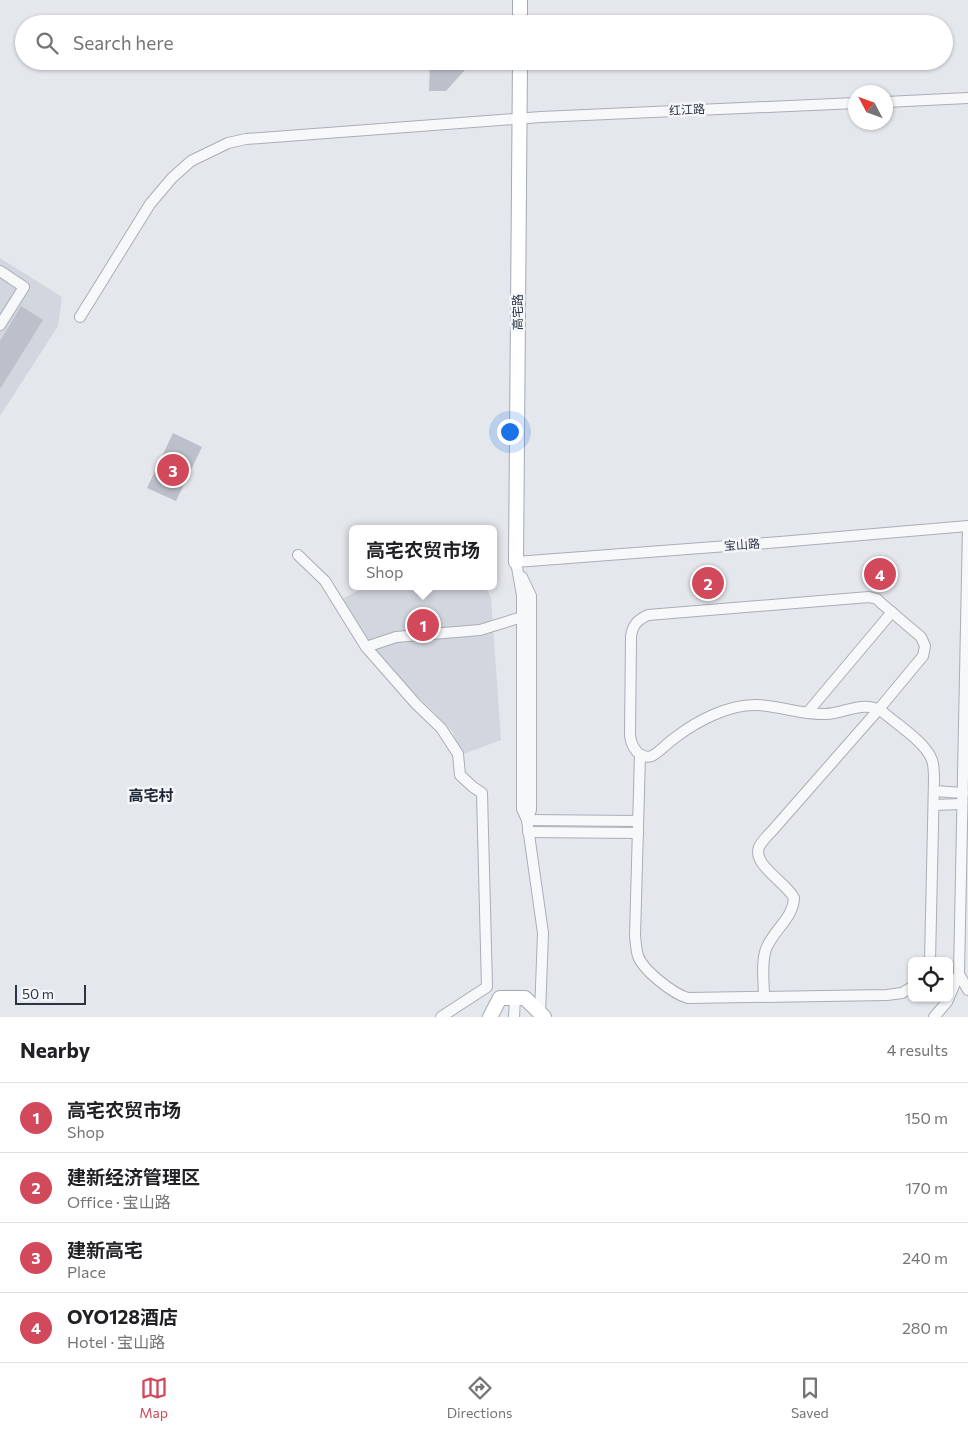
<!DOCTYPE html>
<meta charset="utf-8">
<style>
:root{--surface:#fff;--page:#f2f2f2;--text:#202124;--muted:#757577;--line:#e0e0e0;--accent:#d1495b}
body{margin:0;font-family:Commissioner,"Noto Sans SC",sans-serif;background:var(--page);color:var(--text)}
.controls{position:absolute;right:15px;bottom:15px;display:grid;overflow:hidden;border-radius:8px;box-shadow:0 1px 4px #0004}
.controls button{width:45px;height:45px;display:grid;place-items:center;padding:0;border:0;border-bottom:1px solid var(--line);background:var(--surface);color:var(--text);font:25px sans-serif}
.compass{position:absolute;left:848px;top:85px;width:45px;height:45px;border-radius:50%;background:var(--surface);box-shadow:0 1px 4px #0004;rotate:311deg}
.scale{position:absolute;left:15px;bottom:12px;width:71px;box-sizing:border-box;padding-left:5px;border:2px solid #2b3445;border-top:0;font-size:14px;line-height:18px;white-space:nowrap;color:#2b3445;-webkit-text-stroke:4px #f4f6f9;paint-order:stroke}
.you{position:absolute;left:509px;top:431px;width:18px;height:18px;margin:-12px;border:4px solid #fff;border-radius:50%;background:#1a73e8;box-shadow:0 0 0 8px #1a73e833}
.badge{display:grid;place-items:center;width:32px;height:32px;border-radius:50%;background:var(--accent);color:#fff;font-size:16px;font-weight:700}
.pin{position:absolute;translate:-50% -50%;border:2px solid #fff;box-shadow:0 1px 5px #0006}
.popup{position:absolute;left:349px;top:525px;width:148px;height:65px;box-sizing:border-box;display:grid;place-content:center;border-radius:8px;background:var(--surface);filter:drop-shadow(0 1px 4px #0005);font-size:16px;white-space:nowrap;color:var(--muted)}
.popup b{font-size:19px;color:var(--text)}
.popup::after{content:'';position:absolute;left:50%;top:100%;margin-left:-10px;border:10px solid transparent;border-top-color:var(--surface)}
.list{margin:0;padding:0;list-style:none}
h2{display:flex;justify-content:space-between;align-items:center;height:65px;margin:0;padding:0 20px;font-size:21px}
h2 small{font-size:16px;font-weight:400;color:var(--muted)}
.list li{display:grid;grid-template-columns:32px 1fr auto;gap:15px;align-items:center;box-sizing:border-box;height:70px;padding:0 20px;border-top:1px solid var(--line)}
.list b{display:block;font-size:19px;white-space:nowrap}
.list p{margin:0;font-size:16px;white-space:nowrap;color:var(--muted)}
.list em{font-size:16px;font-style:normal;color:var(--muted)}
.icon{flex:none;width:28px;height:28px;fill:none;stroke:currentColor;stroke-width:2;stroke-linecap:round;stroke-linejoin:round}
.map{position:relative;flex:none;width:968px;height:1017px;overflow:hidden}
.search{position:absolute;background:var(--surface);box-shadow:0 1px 4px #0004;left:15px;right:15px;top:15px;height:55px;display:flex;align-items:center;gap:12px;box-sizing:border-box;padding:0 18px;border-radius:28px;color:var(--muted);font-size:19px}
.sheet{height:345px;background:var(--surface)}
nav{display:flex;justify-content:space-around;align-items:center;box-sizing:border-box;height:70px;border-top:1px solid var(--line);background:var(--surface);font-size:14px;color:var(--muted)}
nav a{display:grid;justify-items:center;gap:2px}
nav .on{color:var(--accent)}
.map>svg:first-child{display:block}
.built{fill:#d2d6de}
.building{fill:#bbc0ca}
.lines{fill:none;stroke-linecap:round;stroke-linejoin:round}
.minor-casing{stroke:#a9aeb7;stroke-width:12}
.major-casing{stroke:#a3abb8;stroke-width:16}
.minor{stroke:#f7f8fa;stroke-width:10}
.major{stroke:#fff;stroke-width:14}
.labels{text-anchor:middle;stroke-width:5;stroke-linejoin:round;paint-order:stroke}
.street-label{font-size:12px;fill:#2b3445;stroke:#f4f6f9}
.quarter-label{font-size:15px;font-weight:bold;fill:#1d2536;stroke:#f4f6f9}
</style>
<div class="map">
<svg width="968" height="1017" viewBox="0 0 968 1017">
<rect width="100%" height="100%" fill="#e4e7ec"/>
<g class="built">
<path d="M 0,258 L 62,297 L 58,326 L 0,416 Z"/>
<path d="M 366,586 L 485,586 L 491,598 L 501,740 L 461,755 L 453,732 L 430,708 L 410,690 L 365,643 L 342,599 Z"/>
</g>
<g class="building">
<path d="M 430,61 L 473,61 L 446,91 L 429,91 Z"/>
<path d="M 21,306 L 43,320 L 0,389 L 0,341 Z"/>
<path d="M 173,433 L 202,447 L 176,501 L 147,488 Z"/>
</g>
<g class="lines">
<defs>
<g id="minor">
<path d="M 886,102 L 968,98"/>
<path d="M 0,271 L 24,287 L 0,325"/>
<path d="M 80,317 L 150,204 L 172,178 L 191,161 L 228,143 L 246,139 L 541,117 L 856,103"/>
<path d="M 298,555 L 325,581 L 366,647 L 416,704 L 441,728 L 458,754 L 460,775 L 473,787 L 482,793 L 487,987 L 441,1017"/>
<path d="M 516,562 L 522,595 L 522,809 L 527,820 L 543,933 L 540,1014"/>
<path d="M 516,562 L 780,542 L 968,526"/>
<path d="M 522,577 L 531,596 L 531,810 L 527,820"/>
<path d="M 366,647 L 396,637 L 480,630 L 522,617"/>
<path d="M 807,713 L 892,612"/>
<path d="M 640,755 L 635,936 C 636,943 636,950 638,956 C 643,970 673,994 688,998 L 887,995 L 902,993 L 912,987"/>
<path d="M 934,791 L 963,793"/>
<path d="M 934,805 L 962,804"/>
<path d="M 527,820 L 638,821"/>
<path d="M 528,832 L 638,833"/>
<path d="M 959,974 L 968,990"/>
<path d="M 764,997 C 764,983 761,963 766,949 C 773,930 793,919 794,898 C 786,882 752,865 759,847 C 762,841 767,836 772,831 L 879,709 L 923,656 L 925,646 L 921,637 L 881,603 L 877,599 L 869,597 L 648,615 C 637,620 632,626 631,637 L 630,735 C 631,746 639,760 652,756 C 661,751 667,743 676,737 C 697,721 729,704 757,705 C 780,706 803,715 826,714 C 846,713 865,699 884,713 C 898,725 926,743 932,760 C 934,766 934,773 934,780 L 930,961"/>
<path d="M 514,1017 L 515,998"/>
<path d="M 934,1017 L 947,1002 L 959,974 L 968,527"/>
</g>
<g id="major">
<path d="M 520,24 L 520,0"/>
<path d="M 516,562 L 520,61"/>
<path d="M 490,1017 L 500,998 L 525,998 L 544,1017"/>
</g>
</defs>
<use href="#minor" class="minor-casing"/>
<use href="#major" class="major-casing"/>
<use href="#minor" class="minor"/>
<use href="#major" class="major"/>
</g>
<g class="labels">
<g class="street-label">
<text transform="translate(687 110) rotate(-3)" y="4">红江路</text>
<text transform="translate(518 312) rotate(-90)" y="4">高宅路</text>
<text transform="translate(742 545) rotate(-4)" y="4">宝山路</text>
</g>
<g class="quarter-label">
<text x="151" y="801">高宅村</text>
</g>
</g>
</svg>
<div class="controls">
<button><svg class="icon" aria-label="locate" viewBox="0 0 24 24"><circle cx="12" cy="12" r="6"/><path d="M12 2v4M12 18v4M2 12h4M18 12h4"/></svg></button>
</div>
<svg class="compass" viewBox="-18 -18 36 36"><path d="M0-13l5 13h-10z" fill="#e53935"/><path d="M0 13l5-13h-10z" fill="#757577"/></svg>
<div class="scale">50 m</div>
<div class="you"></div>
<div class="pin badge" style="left:423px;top:625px">1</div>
<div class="popup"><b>高宅农贸市场</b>Shop</div>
<div class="pin badge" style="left:708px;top:583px">2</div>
<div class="pin badge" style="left:173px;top:470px">3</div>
<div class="pin badge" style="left:880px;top:574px">4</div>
<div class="search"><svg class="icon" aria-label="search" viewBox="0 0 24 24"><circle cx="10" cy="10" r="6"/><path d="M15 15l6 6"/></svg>Search here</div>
</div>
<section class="sheet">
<h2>Nearby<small>4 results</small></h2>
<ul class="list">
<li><span class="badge">1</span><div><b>高宅农贸市场</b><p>Shop</p></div><em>150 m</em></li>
<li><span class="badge">2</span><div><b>建新经济管理区</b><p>Office · 宝山路</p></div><em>170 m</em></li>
<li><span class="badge">3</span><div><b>建新高宅</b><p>Place</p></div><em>240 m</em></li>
<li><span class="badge">4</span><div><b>OYO128酒店</b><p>Hotel · 宝山路</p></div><em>280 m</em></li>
</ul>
</section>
<nav>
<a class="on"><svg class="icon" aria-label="map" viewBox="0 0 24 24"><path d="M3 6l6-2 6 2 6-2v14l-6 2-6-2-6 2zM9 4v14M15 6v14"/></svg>Map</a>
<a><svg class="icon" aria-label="directions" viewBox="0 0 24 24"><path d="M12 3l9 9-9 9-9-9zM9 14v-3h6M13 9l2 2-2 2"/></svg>Directions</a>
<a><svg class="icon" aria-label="saved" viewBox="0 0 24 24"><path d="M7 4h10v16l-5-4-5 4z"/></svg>Saved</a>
</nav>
